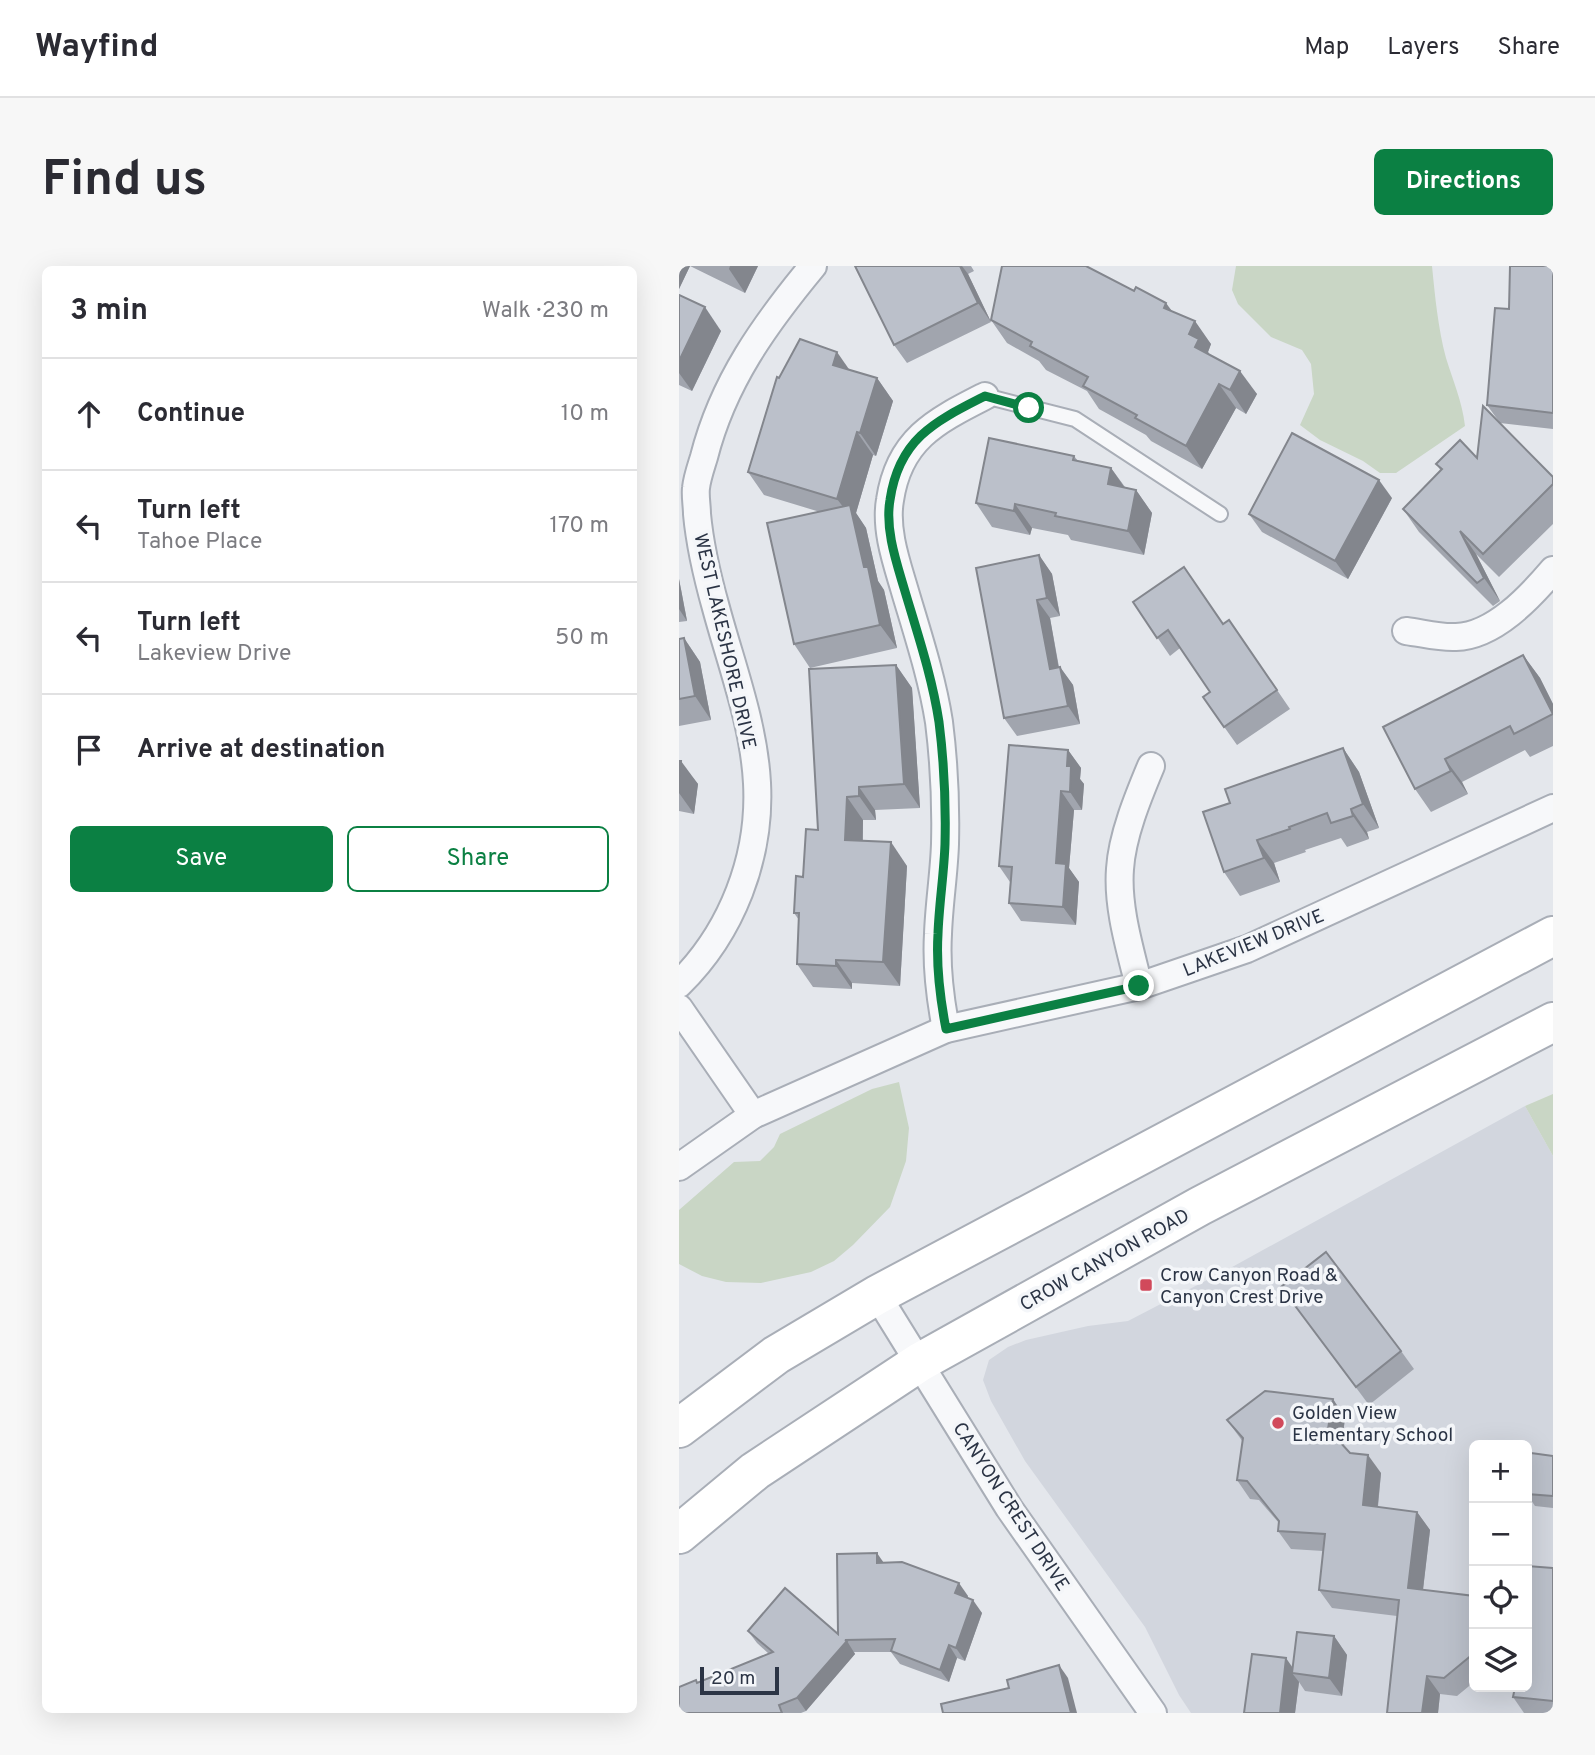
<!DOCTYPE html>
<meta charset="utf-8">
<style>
:root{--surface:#fff;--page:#f7f7f7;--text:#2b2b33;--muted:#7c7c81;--line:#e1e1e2;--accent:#0b8043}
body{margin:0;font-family:Overpass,sans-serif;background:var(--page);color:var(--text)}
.controls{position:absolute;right:21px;bottom:21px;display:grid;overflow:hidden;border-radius:10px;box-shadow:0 7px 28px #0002}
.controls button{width:63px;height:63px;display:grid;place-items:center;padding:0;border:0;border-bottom:2px solid var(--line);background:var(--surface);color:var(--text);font:35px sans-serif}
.scale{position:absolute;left:21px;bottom:18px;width:79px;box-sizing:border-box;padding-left:7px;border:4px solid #2b3445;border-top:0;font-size:19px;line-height:24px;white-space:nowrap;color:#2b3445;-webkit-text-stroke:5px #f4f6f9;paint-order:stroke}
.stop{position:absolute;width:21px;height:21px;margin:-16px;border:5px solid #0b8043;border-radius:50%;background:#fff}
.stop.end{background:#0b8043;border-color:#fff;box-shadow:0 2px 7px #0008}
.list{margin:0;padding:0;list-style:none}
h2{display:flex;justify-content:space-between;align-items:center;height:91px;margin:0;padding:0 28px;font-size:30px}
h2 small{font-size:23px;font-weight:400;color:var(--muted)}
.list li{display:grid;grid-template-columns:46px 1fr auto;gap:21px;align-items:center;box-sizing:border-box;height:112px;padding:0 28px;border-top:2px solid var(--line)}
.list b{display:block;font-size:26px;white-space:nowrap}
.list p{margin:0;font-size:23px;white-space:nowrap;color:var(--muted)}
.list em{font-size:23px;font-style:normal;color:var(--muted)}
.actions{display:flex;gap:14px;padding:21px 28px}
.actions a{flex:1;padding:16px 0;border:2px solid var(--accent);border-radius:10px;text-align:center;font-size:24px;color:var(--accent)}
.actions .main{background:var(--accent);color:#fff}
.icon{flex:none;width:38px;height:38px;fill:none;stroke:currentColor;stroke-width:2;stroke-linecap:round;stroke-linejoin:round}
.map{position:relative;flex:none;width:874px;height:1447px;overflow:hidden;border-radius:10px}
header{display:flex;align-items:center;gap:42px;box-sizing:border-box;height:98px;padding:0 35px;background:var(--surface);border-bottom:2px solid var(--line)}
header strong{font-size:33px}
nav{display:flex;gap:38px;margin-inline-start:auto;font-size:24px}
.intro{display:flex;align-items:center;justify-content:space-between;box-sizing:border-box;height:168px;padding:0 42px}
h1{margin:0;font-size:49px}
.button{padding:18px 32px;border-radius:10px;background:var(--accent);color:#fff;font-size:24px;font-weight:700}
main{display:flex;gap:42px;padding:0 42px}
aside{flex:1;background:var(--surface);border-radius:10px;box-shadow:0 7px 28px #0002}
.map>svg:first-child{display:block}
.built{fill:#d2d6de;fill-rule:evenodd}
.green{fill:#c9d6c5}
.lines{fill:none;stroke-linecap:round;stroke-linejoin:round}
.lane-casing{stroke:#a9aeb7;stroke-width:18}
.street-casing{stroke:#a9aeb7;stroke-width:30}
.secondary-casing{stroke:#a9aeb7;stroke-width:42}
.lane{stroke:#f7f8fa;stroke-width:14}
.street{stroke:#f7f8fa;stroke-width:26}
.secondary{stroke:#fff;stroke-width:38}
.wall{fill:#a1a5ae}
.shaded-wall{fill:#83868d}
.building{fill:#bbc0ca;stroke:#83868d;stroke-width:2}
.route{stroke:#0b8043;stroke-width:9}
.poi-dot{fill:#d1495b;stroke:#f4f6f9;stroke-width:2.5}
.labels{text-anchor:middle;stroke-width:7;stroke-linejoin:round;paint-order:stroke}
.street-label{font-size:19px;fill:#2b3445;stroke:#f4f6f9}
.poi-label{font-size:19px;fill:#2b3445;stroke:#f4f6f9;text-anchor:start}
</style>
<header>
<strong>Wayfind</strong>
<nav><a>Map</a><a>Layers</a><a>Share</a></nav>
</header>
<div class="intro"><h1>Find us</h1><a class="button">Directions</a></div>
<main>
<aside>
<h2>3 min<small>Walk · 230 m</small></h2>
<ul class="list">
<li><svg class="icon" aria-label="ahead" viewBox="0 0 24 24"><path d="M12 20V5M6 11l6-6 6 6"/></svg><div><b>Continue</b></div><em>10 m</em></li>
<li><svg class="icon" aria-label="left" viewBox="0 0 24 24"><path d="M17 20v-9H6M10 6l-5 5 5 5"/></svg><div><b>Turn left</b><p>Tahoe Place</p></div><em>170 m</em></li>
<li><svg class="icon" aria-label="left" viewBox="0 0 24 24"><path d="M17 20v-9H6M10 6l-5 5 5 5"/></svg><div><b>Turn left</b><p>Lakeview Drive</p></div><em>50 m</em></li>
<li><svg class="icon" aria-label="arrive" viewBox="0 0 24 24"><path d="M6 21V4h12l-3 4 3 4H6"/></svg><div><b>Arrive at destination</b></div></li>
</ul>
<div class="actions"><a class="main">Save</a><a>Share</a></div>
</aside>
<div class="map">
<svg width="874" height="1447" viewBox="0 0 874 1447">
<rect width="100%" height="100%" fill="#e4e7ec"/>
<path class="built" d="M 846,840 L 874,890 L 874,1447 L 512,1447 L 500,1429 L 466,1361 L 346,1195 L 312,1135 L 304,1114 L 310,1094 L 329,1081 L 347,1074 L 409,1060 L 449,1055 L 555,1000 ZM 795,1179 L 848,1179 L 848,1421 L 795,1421 Z"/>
<g class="green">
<path d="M 557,0 L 753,0 C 756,30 759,62 767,92 C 774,115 783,135 786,160 L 717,207 L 701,207 L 684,195 L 641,174 L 621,159 L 635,128 L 632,98 L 623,84 L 592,71 L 559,38 L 553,24 Z"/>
<path d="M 220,816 L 230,862 L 227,895 L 211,941 L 174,979 L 155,995 L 132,1006 L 82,1017 L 47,1016 L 23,1010 L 0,998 L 0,944 L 55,896 L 81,895 L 95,881 L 101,868 L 193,823 Z"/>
<path d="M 874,828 L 874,890 L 846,840 Z"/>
</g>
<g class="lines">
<defs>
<path id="lane" d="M 306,130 L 396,153 L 541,248"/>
<g id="street">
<path d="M 727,365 C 743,367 761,372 777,371 C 815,370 851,331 874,304"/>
<path d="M 0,718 C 53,666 82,591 78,517 C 75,458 52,398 37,342 C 28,310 21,281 18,248 C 18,240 16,230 17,222 C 18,212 22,201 25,191 C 44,116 86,58 134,0"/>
<path d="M 460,720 C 451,683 438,641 441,603 C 443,570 459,531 472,500"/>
<path d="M 0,742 L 74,849"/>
<path d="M 267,763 C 261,732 257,701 259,668 C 260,638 265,608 266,578 C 267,538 265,496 260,456 C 253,411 238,366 225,322 C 217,295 206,263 211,234 C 220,173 257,155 306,130"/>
<path d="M 0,901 L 74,849 L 267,763 L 460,720 L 568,683 L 874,542"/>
<path d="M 198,1029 L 330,1242 L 474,1447"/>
</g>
<g id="secondary">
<path d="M 0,1162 L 97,1089 L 198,1029 L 874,670"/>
<path d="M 0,1268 L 76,1205 L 241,1096 L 521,940 L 874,756"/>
</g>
</defs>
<use href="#lane" class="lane-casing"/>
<use href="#street" class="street-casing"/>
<use href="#secondary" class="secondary-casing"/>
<use href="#lane" class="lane"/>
<use href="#street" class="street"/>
<use href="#secondary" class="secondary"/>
</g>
<g class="wall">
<path d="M 0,0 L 79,0 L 66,27 L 11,0 L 0,23 Z"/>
<path d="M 176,0 L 292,0 L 295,5 L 289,8 L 312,56 L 228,97 L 215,79 Z"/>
<path d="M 874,0 L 874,163 L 821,157 L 874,211 L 874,258 L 820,311 L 797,288 L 821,335 L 814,340 L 740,266 L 724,243 L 762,205 L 757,198 L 798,192 L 821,157 L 808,139 L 830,43 Z"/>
<path d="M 0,29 L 42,65 L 13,125 L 0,119 Z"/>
<path d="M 493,45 L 532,78 L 529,86 L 530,88 L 578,128 L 567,148 L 557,142 L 523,203 L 472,175 L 467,169 L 420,143 L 408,125 L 367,104 L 360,95 L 328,77 L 312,54 Z"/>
<path d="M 170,104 L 198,112 L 214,135 L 197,190 L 194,189 L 177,247 L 187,262 L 199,315 L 205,324 L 218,382 L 131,402 L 115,378 L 141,246 L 85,229 L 69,206 L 100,112 Z"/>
<path d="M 395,190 L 399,195 L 432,202 L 446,221 L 457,224 L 473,247 L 465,289 L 392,274 L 389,269 L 353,262 L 351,269 L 313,261 L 297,237 Z"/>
<path d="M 713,232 L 669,313 L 583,266 L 570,248 Z"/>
<path d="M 360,289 L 373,308 L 381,350 L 371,352 L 380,401 L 381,401 L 394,419 L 401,458 L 338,470 L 325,452 Z"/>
<path d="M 0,313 L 8,355 L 0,356 Z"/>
<path d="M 454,336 L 545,358 L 550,354 L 611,443 L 558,479 L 524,431 L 531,426 L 501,382 L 491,390 Z"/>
<path d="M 5,372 L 21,396 L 32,454 L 0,460 L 0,373 Z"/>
<path d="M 844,389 L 861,412 L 874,438 L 874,480 L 851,491 L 846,484 L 783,516 L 789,528 L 752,546 L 736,523 Z"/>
<path d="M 217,399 L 233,422 L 241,542 L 196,544 L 197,554 L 184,554 L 184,575 L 228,600 L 221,720 L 173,717 L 173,723 L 134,721 L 118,698 L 120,654 L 115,647 L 124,611 Z"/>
<path d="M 664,482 L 680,506 L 700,562 L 688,566 L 690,573 L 668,581 L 662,572 L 626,584 L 627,586 L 595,597 L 601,616 L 561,630 L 545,606 L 551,537 Z"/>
<path d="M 389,484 L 402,502 L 401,513 L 405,518 L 403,544 L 395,544 L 390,602 L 400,616 L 397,659 L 342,655 L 330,637 L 331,616 L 320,600 Z"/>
<path d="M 0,495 L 19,518 L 15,548 L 0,545 Z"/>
<path d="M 602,1021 L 722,1085 L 735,1103 L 690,1139 Z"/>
<path d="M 654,1133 L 666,1152 L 663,1178 L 671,1187 L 702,1207 L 699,1241 L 738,1246 L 751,1264 L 744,1324 L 795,1330 L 795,1416 L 778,1430 L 761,1428 L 759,1447 L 718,1350 L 653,1342 L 640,1324 L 644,1285 L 612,1283 L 599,1265 L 600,1257 L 580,1234 L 571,1233 L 558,1214 L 564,1176 L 548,1154 Z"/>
<path d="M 874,1190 L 874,1242 L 856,1240 L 848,1228 L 848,1222 Z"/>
<path d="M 204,1296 L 289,1330 L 288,1332 L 303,1347 L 286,1395 L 278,1392 L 270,1416 L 221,1398 L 212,1386 L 175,1386 L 176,1388 L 127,1445 L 122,1447 L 0,1447 L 90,1388 L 78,1377 L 69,1365 L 159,1368 Z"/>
<path d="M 874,1302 L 874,1447 L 845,1447 L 834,1431 Z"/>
<path d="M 655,1370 L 668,1389 L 663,1430 L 626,1425 L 620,1416 L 616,1447 L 565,1447 L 614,1401 Z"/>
</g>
<g class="shaded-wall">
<path d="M 0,0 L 11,0 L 0,23 Z"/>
<path d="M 51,0 L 79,0 L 66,27 L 50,3 Z"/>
<path d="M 281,0 L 283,0 L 289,8 L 312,56 L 299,37 Z"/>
<path d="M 487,37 L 504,60 L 485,42 Z"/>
<path d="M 26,41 L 42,65 L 13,125 L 0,107 L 0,95 Z"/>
<path d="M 516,55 L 532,78 L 529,86 L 536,97 L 516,81 L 510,68 Z"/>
<path d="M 158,86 L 174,109 L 154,99 Z"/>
<path d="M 561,105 L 578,128 L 567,148 L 551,124 Z"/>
<path d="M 198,112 L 214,135 L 197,190 L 181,167 Z"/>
<path d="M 540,118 L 557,142 L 523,203 L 507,180 Z"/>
<path d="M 178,166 L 194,189 L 177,247 L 187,262 L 199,315 L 205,324 L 218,382 L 201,359 L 185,301 L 175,255 L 158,233 Z"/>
<path d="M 432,202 L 448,225 L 429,218 Z"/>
<path d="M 700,214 L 713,232 L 669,313 L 656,295 Z"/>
<path d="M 457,224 L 473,247 L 465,289 L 449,265 Z"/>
<path d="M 336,238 L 353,262 L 351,269 L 335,245 Z"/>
<path d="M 781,265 L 797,288 L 821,335 L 805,312 Z"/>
<path d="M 360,289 L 373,308 L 381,350 L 368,332 Z"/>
<path d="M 0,313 L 8,355 L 0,343 Z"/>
<path d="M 358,334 L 371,352 L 383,421 L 371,403 Z"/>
<path d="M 5,372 L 21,396 L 32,454 L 16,430 Z"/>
<path d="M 844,389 L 861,412 L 874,438 L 874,447 Z"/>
<path d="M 217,399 L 233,422 L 241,542 L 225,518 Z"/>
<path d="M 381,401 L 394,419 L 401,458 L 389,440 Z"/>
<path d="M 664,482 L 680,506 L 700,562 L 684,538 Z"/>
<path d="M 389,484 L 402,502 L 401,513 L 405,518 L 403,544 L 391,526 L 388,500 Z"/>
<path d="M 766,493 L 783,516 L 789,528 L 772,505 Z"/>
<path d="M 2,495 L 19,518 L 15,548 L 0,527 L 0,512 Z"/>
<path d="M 180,521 L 196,544 L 197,554 L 180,530 Z"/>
<path d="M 382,525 L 395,544 L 390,602 L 400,616 L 397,659 L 384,641 L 377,597 Z"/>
<path d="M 168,531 L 184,554 L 183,597 L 166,574 Z"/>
<path d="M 672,543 L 688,566 L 690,573 L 674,550 Z"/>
<path d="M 578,574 L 595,597 L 601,616 L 585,592 Z"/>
<path d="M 212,576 L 228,600 L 221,720 L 204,696 Z"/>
<path d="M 157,694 L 173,717 L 173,723 L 157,700 Z"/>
<path d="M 654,1133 L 666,1152 L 662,1181 L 649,1163 Z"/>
<path d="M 689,1189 L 702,1207 L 697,1257 L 684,1239 Z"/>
<path d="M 738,1246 L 751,1264 L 742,1340 L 729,1322 Z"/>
<path d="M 198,1287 L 207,1300 L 198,1297 Z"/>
<path d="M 280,1317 L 289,1330 L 285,1340 L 276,1327 Z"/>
<path d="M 294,1334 L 303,1347 L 286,1395 L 277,1382 Z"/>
<path d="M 655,1370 L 668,1389 L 663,1430 L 650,1412 Z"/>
<path d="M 168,1375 L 176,1388 L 127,1445 L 118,1432 Z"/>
<path d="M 270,1379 L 278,1392 L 270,1416 L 261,1404 Z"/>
<path d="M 607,1392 L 618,1408 L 613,1407 L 620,1416 L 616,1447 L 601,1447 Z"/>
<path d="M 380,1399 L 389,1412 L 398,1447 L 392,1447 Z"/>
<path d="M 748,1410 L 761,1428 L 759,1447 L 743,1447 Z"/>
</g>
<g class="building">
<path d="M 176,0 L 281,0 L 299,37 L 215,79 Z"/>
<path d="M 323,0 L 407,0 L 455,25 L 457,21 L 487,37 L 485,42 L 516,55 L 510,68 L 520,73 L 516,81 L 561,105 L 551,124 L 540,118 L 507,180 L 456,152 L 458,149 L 404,120 L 409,111 L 351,80 L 353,76 L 312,54 Z"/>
<path d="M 831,0 L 874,0 L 874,147 L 808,139 L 816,42 L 830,43 Z"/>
<path d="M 0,29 L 26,41 L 0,95 Z"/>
<path d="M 121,73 L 158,86 L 154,99 L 198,112 L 181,167 L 178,166 L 158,233 L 69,206 L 98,111 L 100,112 Z"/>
<path d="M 804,140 L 874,211 L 874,218 L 804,288 L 781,265 L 805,312 L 798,317 L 724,243 L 763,203 L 757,198 L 781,174 L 798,192 Z"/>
<path d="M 613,167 L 700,214 L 656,295 L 570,248 Z"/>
<path d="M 310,172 L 395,190 L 394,194 L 432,202 L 429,218 L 457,224 L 449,265 L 376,250 L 377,247 L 336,238 L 335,245 L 297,237 Z"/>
<path d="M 171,239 L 185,301 L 189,301 L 201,359 L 115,378 L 88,257 Z"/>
<path d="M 360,289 L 368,332 L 358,334 L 371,403 L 381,401 L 389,440 L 325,452 L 297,302 Z"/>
<path d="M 505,301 L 544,358 L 550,354 L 598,424 L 545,461 L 524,431 L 531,426 L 489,364 L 478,372 L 454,336 Z"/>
<path d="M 5,372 L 16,430 L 0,433 L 0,373 Z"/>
<path d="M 844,389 L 874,448 L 835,468 L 831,460 L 766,493 L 772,505 L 736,523 L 704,461 Z"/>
<path d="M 217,399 L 225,518 L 180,521 L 180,530 L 168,531 L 166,574 L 212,576 L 204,696 L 157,694 L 157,700 L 118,698 L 120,647 L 115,647 L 117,610 L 124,611 L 127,563 L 139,564 L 130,403 Z"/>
<path d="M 330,479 L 389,484 L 388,500 L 392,500 L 391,526 L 382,525 L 377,597 L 387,598 L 384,641 L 330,637 L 333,601 L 320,600 Z"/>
<path d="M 664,482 L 684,538 L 672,543 L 674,550 L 652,557 L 648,547 L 610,561 L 611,563 L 578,574 L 585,592 L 545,606 L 524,546 L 551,537 L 546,523 Z"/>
<path d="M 0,495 L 2,495 L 0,512 Z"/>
<path d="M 647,986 L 722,1085 L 677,1121 L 602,1021 Z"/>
<path d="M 586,1125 L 654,1133 L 649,1163 L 671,1187 L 689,1189 L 684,1239 L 738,1246 L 729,1322 L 795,1330 L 795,1371 L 794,1388 L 765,1412 L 748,1410 L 743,1447 L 708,1447 L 720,1334 L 640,1324 L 646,1268 L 599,1265 L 600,1255 L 568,1215 L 558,1214 L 564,1172 L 548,1154 Z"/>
<path d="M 852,1187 L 874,1190 L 874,1230 L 848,1228 Z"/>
<path d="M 198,1287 L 198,1297 L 223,1296 L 280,1317 L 276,1327 L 294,1334 L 277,1382 L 270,1379 L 261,1404 L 212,1385 L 216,1373 L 166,1374 L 168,1375 L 118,1432 L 100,1439 L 103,1447 L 0,1447 L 0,1421 L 17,1414 L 18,1417 L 94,1386 L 69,1365 L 106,1322 L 159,1368 L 158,1288 Z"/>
<path d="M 848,1300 L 874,1302 L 874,1435 L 834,1431 L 836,1421 L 848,1421 Z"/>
<path d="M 618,1366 L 655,1370 L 650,1412 L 613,1407 Z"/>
<path d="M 573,1388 L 607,1392 L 601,1447 L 565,1447 Z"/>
<path d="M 380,1399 L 392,1447 L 264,1447 L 262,1438 L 330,1422 L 328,1414 Z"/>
</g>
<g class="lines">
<path class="route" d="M 350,142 L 306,130 C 257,155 220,172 211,234 C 206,263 217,295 225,322 C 238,366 253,410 260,456 C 265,496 267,538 266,578 C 265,608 260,638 259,668 C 257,701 261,732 267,763 L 460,720"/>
</g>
<g class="poi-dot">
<rect x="460" y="1012" width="14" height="14" rx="3.5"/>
<circle cx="599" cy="1157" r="7"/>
</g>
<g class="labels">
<g class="street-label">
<text transform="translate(47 375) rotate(77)" y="7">WEST LAKESHORE DRIVE</text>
<text transform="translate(574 676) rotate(-22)" y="7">LAKEVIEW DRIVE</text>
<text transform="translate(425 993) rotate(-29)" y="7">CROW CANYON ROAD</text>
<text transform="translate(333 1240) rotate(57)" y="7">CANYON CREST DRIVE</text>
</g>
<g class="poi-label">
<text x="481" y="1015">Crow Canyon Road &amp;<tspan x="481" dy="22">Canyon Crest Drive</tspan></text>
<text x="613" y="1153">Golden View<tspan x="613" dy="22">Elementary School</tspan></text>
</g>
</g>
</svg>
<div class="controls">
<button>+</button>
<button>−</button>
<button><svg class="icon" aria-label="locate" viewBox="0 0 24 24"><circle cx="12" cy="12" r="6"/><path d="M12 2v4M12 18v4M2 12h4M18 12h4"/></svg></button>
<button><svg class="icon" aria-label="layers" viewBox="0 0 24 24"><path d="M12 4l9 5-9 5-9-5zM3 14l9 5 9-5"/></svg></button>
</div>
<div class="scale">20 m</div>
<div class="stop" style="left:350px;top:142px"></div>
<div class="stop end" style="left:460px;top:720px"></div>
</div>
</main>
